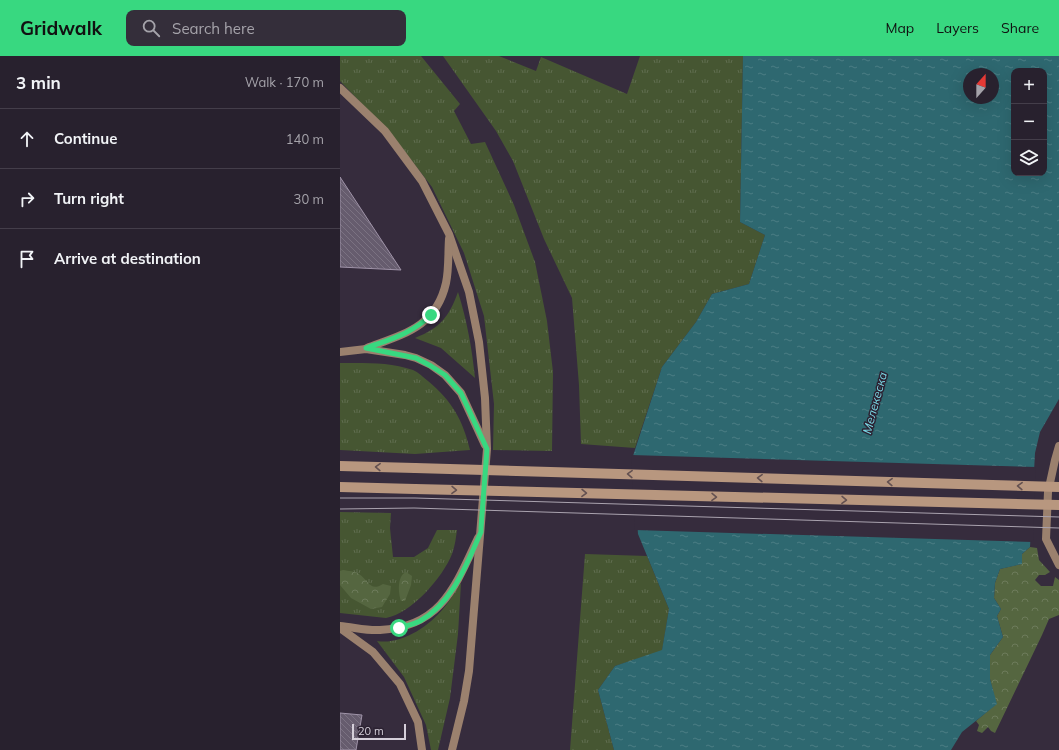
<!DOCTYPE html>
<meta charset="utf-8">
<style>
:root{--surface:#28212e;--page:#342e3a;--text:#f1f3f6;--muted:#a5a3aa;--line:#443e4a;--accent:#38d880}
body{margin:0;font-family:Mulish,sans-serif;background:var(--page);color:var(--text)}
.controls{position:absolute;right:12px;top:12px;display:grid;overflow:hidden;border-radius:8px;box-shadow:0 4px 16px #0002}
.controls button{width:36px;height:36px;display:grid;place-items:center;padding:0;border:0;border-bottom:1px solid var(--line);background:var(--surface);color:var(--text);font:20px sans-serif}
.compass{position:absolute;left:623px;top:12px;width:36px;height:36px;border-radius:50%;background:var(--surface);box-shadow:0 4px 16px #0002;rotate:21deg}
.scale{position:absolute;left:12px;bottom:10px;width:54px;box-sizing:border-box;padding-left:4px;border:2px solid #d5cfda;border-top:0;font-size:11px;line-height:14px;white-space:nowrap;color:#d5cfda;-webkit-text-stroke:3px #2c2232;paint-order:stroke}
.stop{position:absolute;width:12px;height:12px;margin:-9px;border:3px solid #38d880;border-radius:50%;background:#fff}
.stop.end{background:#38d880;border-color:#fff;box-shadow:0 1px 4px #0008}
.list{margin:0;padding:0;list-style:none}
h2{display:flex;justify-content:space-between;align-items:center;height:52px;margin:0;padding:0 16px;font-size:17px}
h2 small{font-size:13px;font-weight:400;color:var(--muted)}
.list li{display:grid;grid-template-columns:26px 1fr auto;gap:12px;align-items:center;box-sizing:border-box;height:60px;padding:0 16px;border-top:1px solid var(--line)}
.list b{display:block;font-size:15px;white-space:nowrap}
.list em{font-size:13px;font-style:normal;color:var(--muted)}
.icon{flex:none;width:22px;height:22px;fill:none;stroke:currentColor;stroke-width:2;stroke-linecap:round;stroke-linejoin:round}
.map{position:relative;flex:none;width:719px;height:694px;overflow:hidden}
header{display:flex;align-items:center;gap:24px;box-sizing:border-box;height:56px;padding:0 20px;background:var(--accent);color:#111}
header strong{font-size:19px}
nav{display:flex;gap:22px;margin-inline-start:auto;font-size:14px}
.search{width:280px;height:36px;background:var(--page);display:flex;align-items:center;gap:10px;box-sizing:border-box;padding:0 14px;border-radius:8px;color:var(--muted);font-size:15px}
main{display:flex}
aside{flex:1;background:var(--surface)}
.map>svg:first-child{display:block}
.grass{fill:url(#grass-tufts)}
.forest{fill:url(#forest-crowns)}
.water{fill:url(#water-ripples);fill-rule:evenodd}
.pier{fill:#362c3d}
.building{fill:url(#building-back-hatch);stroke:#a094a9}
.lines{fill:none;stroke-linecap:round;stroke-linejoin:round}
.secondary{stroke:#9b816e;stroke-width:8}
.primary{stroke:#b8977f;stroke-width:10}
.tram{stroke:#aaa3af;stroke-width:1}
.primary-bridge{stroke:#b8977f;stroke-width:10}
.oneway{stroke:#645151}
.route{stroke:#38d880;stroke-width:5}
.labels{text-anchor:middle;stroke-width:3;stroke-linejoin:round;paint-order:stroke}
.water-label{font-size:12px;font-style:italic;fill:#7bdae7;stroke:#2c2232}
</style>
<header>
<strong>Gridwalk</strong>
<div class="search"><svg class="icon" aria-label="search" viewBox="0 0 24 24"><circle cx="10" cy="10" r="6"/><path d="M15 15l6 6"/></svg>Search here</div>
<nav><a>Map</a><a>Layers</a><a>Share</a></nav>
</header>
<main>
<aside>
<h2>3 min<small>Walk · 170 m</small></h2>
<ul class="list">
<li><svg class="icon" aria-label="ahead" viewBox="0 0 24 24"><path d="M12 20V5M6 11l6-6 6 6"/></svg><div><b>Continue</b></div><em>140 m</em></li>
<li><svg class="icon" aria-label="right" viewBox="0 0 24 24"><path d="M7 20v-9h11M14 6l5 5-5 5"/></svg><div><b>Turn right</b></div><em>30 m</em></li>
<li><svg class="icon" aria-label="arrive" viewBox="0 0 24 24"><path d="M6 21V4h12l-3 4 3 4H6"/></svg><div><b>Arrive at destination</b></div></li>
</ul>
</aside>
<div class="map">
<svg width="719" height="694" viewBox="0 0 719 694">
<defs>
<pattern id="grass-tufts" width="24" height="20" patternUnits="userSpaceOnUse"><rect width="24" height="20" fill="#465632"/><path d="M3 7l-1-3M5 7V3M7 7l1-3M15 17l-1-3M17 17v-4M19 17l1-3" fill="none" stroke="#606d4f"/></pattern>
<pattern id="forest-crowns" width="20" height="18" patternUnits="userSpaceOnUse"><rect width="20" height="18" fill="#556640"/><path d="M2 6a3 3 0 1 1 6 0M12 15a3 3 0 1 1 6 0" fill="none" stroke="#6d7b5b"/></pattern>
<pattern id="water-ripples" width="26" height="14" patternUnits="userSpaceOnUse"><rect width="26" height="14" fill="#2e6870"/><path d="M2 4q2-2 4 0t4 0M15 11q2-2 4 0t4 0" fill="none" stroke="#4b7d84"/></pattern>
<pattern id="building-back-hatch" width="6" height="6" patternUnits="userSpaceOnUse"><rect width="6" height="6" fill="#665c6e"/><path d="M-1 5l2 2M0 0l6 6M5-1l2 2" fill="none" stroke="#7b7282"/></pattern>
</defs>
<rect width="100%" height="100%" fill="#362c3d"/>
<g class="grass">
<path d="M 0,0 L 81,0 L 120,48 L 114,55 L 131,88 L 145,86 L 174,149 L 195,206 L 207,265 L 213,316 L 212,395 L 153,394 L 154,348 L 144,260 L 124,197 L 92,131 L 52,79 L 0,25 Z"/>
<path d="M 103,0 L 159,0 L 196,15 L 201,1 L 287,38 L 300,0 L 403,0 L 400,166 L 425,179 L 409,228 L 372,238 L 356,266 L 322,311 L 295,392 L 241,388 L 239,329 L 232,242 L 204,183 L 173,105 L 156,75 Z"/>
<path d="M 118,236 C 127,265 132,292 135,322 L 101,292 L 75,282 C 100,272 109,261 118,236 Z"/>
<path d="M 0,307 C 25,307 50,306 73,314 C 78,316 83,321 88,325 C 112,345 123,364 130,394 L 75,398 L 0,394 Z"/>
<path d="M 0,456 L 51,457 L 50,472 L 53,501 L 74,501 L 88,492 L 97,474 L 117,474 C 116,481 115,490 112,498 C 103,521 71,558 46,562 L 0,557 Z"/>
<path d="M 245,498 L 307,500 L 329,553 L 322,595 L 275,610 L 258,634 L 274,694 L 230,694 Z"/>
<path d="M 121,527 L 118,578 L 110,642 L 98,694 L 91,694 L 86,669 L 64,621 L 37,585 C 61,589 88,571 103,553 C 110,545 115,535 121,527 Z"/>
</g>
<g class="forest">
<path d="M 690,491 L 697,492 L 699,504 L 710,516 L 705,519 L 699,519 L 695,524 L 701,530 L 713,530 L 715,521 L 719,524 L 719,559 L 709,563 L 702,579 L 655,677 L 651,675 L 648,671 L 642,677 L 637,675 L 639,669 L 636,665 L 656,648 L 650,623 L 650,599 L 663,581 L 657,560 L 661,553 L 654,542 L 655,527 L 660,513 L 681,508 L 682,498 Z"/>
<path d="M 3,514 C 8,515 15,515 19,518 C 29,525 30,536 43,528 L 51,530 L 50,538 L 42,551 L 31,553 L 11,542 L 0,529 L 0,515 Z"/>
<path d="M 66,516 L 72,520 L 71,529 L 65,545 L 61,545 C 58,537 57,520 66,516 Z"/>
</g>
<path class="water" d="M 403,0 L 719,0 L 719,343 L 700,376 L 695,397 L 690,491 L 682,498 L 682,508 L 660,513 L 655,527 L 654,542 L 661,553 L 657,560 L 663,581 L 650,599 L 650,623 L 657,648 L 622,676 L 611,694 L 274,694 L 258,634 L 275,610 L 322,594 L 329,553 L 298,478 L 293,400 L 322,311 L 356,266 L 372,238 L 409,228 L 425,179 L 400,166 ZM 674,15 L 704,15 L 704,117 L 674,117 ZM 629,18 L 653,18 L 653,42 L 629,42 Z"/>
<path class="pier" d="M 291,399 L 696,411 L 693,486 L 295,474 Z"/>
<g class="building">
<path d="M 0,121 L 61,214 L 0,211 Z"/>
<path d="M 0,657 L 22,659 L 16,694 L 0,694 Z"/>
</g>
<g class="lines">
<g class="secondary">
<path d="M 0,32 L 45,75 L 82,125 L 109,178 L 129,236 L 139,286 L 145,342 L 147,393 L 129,615 L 124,645 L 112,694"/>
<path d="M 27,292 C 64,278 96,271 106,227 C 109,213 108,197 109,183"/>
<path d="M 0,296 L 26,293 L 65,299 L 76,302 L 91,309 L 105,319 L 121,337 L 145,389"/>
<path d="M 719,390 L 715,404 L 708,436 L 706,483 L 719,509"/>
<path d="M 0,570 C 13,571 27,575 40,574 C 101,571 115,531 138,482"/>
<path d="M 0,572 L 33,596 L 60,628 L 78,666 L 82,694"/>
</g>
<g class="primary">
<path d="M 0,410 L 75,412"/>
<path d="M 0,431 L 75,433"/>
</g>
<g class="tram">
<path d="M 0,442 L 75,442 L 719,461"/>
<path d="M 0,453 L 74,452 L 719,472"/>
</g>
<g class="primary-bridge">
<path d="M 75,412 L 719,431"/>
<path d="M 75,433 L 719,449"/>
</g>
</g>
<defs><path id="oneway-chevron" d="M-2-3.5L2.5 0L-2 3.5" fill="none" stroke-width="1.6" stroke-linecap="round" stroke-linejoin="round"/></defs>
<g class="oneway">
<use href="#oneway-chevron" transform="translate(38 411) rotate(-178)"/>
<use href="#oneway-chevron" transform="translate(290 418) rotate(-178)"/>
<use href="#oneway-chevron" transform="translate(420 422) rotate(-178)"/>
<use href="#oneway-chevron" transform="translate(550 426) rotate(-178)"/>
<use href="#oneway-chevron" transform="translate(680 430) rotate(-178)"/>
<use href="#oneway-chevron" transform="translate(114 434) rotate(1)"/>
<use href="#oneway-chevron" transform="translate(244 437) rotate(1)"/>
<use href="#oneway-chevron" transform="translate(374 441) rotate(1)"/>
<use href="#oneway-chevron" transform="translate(504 444) rotate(1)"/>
</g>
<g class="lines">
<path class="route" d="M 59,572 C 66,570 74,568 80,565 C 113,546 126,509 141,476 L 141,472 L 147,393 L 121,337 L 105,319 L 91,310 L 76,302 L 26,292 C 51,283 71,278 91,259"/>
</g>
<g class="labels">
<g class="water-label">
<text transform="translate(535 347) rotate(-75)" y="4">Мелекеска</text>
</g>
</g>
</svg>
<div class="controls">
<button>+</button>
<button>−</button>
<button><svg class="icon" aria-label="layers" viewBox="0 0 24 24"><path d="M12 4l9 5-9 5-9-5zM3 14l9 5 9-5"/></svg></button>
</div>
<svg class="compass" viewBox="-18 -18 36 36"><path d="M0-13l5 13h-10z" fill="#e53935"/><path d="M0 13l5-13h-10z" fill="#a5a3aa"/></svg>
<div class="scale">20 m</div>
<div class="stop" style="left:59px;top:572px"></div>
<div class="stop end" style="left:91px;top:259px"></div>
</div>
</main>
